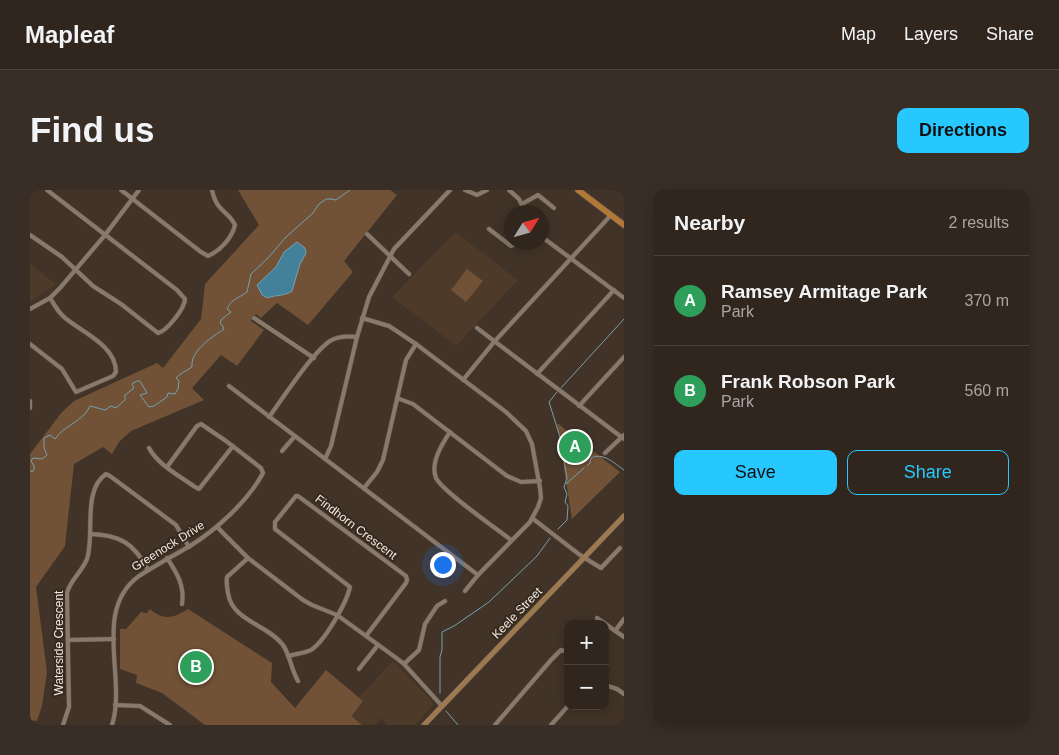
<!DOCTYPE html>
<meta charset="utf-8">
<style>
:root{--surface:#31261d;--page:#392e26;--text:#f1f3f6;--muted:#a8a5a4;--line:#4c433b;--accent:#27c8ff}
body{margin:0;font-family:Helvetica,sans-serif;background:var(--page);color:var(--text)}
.controls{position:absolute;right:15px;bottom:15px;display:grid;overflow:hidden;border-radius:10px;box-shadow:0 2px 12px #0003}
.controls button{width:45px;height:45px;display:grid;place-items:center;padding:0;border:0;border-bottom:1px solid var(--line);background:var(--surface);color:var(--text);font:25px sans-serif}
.compass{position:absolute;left:474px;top:15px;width:45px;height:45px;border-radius:50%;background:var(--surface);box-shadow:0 2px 12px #0003;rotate:53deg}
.you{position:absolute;left:412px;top:374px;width:18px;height:18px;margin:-12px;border:4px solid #fff;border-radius:50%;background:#1a73e8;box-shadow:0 0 0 8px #1a73e833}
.badge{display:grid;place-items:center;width:32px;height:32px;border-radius:50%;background:var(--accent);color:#fff;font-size:16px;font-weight:700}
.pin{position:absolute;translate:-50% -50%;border:2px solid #fff;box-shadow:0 1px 5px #0006}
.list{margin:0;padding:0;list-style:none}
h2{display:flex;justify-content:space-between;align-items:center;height:65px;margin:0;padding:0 20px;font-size:21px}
h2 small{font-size:16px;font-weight:400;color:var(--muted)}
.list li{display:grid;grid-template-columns:32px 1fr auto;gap:15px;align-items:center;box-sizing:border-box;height:90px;padding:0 20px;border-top:1px solid var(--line)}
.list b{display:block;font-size:19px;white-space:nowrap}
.list p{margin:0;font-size:16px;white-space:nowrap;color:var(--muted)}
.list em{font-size:16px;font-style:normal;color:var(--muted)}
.actions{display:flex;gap:10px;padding:15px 20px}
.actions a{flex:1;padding:11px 0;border:1px solid var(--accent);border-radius:10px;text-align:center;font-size:18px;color:var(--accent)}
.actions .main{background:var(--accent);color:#111}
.map{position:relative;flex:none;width:594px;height:535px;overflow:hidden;border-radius:10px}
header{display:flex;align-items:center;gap:30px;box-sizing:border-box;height:70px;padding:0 25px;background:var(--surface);border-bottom:1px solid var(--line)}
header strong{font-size:24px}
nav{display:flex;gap:28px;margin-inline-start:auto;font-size:18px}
.intro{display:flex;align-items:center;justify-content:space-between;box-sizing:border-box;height:120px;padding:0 30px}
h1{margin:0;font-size:35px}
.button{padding:12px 22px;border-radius:10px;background:var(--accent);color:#111;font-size:18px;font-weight:700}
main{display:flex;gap:30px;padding:0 30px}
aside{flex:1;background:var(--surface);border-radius:10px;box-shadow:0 2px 12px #0003}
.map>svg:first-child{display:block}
.built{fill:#4e3a29}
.green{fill:#715236}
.water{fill:#438099;stroke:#78a0af}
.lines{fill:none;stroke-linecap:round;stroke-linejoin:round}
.stream{stroke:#78a0af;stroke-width:1}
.street-casing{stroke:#5c5046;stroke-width:5}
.secondary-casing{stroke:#5c5046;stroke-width:6}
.primary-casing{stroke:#5c5046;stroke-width:7}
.street{stroke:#89796b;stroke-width:4}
.secondary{stroke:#9d7950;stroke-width:5}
.primary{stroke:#b27936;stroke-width:5.5}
.labels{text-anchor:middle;stroke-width:4;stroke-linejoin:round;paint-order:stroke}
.street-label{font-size:12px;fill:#f3eae3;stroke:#36291d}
</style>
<header>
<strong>Mapleaf</strong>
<nav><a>Map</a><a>Layers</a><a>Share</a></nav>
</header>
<div class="intro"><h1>Find us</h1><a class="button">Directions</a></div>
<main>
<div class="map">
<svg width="594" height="535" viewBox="0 0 594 535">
<rect width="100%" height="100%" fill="#413327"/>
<g class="built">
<path d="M 425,42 L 488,90 L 426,156 L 362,107 Z"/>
<path d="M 0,74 L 26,94 L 0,112 Z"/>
<path d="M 363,471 L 401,510 L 403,515 L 385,535 L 358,535 L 351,528 L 344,535 L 333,535 L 323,526 L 333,511 L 329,507 Z"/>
</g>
<g class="green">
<path d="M 208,0 L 360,0 L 367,5 L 314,71 L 323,82 L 278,135 L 247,113 L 231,128 L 226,124 L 221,131 L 234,140 L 207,176 L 191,165 L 162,198 L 174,210 L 101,241 L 89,252 L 82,264 L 73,257 L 44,274 L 35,356 L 6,397 L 17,482 L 12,516 L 7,531 L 0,530 L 0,264 L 32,222 L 44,211 L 127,173 L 133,178 L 171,129 L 175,94 L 229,35 Z"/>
<path d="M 437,79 L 453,91 L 436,112 L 421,100 Z"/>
<path d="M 527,233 L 590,282 L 542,329 Z"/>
<path d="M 120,419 C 133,431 144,428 158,419 L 242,473 L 241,492 L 265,518 L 296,480 L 333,511 L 322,526 L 332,535 L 175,535 L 132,503 L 106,493 L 107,485 L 90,479 L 90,439 L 96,439 L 111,422 L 117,423 Z"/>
</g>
<path class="water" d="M 267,52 L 275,58 L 276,63 L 270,74 L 262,101 C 256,106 245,105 237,108 L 232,105 L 227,95 L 246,77 L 254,62 Z"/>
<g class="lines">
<g class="stream">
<path d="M 531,198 L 594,129"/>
<path d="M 527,202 L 519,212 L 530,247 L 537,288 L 534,297 L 537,304 L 535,312 L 538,316 L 537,330 L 528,339"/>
<path d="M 557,276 L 560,273 L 561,268 C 573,262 584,273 594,280"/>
<path d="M 0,280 L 2,282 L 4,280 L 4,276 L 1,271 L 3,268 L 12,269 L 17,265 L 14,258 L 14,248 L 20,245 L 25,249 C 33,236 54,231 60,216 L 75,220 L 81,216 L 86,218 L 95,210 L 95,205 L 104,198 L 102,194 L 107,191 L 110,191 L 117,203 L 110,205 L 119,217 L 124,216 L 137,207 L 138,203 L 145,204 L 148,199 L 149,191 L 146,188 L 152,183 L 162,177 C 160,161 182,147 194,139 L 192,135 L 190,133 L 191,130 L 201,122 L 197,119 C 201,109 209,108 217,102 L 221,84 L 238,68 L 256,47 L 283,23 L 289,14 L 296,9 L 301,9 L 306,10 L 320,0"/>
<path d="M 536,294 L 554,278"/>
<path d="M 410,503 L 410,467 L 412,460 L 412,442 L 424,436 L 459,412 L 507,366 L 520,348"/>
<path d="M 416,521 L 428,535"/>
</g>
<defs>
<g id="street">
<path d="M 91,0 L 171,62 L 178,66 C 190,61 202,48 205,35 C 198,20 187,23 182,0"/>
<path d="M 435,0 L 447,5 L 457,0"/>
<path d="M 479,0 L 489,9 L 495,22"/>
<path d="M 492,14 L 508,5 L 524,18"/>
<path d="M 459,39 L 481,56 L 491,52"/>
<path d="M 337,44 L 379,84"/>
<path d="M 0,45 L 32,67 L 63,96 L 91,114 L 128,143 C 137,141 155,118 155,109 L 147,100 L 17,0"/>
<path d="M 512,47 L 594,108"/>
<path d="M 0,119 L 20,108 L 30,98 L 75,45 L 109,0"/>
<path d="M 224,128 L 284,168"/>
<path d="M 332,128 L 359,136 L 386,154 L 476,222 L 496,241 L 502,254 L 510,298 L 511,308 L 508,317 L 500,332 L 448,385 L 435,401"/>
<path d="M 447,138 L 594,249"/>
<path d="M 0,154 L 32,179 L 46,202 L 83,186 L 86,182 C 86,155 51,142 34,127 C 28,122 24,114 20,108"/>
<path d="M 507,184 L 584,100"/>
<path d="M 433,190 L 464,152 L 581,25"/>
<path d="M 199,196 L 448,385"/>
<path d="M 367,208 L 383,214 L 477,286 L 491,292 L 510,291"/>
<path d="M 0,211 L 0,218"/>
<path d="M 549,216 L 594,167"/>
<path d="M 239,227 C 253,208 282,163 300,151 C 308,146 318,146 327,147"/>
<path d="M 420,242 C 412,254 400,273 406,288 C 412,301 467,339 481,350"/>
<path d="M 119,258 C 128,275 150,286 165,297 L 169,299 L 203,256"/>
<path d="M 252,261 L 265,246"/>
<path d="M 575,263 L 594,245"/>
<path d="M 295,269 L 301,256 L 327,147 L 339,107 L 364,59 L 420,0"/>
<path d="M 334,298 L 347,282 L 353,270 L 376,170 L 386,154"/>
<path d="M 502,328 L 550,365 L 571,378 L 590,358"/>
<path d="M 187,337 L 218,368 L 273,410 L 282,415 L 307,425 L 365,467 L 374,474 L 412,516"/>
<path d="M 60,344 C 90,345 104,353 118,380"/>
<path d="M 137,368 C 147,383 155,396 152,414"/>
<path d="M 218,368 L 197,387 C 196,393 197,397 198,403 C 202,431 237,434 253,455 C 260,465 261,479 268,491"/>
<path d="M 567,428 L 594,447"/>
<path d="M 585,441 L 594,429"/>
<path d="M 38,450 L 84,449"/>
<path d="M 258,466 C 266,464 275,463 281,460 C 295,451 317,412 320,397 L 245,339 L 245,332 L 266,306 L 268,306 L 376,386 L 377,390 L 376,393 L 336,446"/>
<path d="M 374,474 L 389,460 L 395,434 L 407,416 L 415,411"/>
<path d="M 329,479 L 348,455"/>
<path d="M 575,495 L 587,499 L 594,504"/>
<path d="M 85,515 L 110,516 L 140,535"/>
<path d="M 33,535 L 39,517 L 37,403 C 40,390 52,382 57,369 C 65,345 52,300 76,284 L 80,286 L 146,335 L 159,357"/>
<path d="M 82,535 C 97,488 62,420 109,386 C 126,375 143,366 160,356 C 186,340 218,311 233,283 L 231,278 L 196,251 L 171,234 L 167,236 L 137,277"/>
<path d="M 465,535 L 521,470 L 531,460 L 538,462"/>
<path d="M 521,535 L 538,516"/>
</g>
<path id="secondary" d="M 394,535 L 594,326"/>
<path id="primary" d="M 548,0 L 594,35"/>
</defs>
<use href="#street" class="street-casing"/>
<use href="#secondary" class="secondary-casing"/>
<use href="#primary" class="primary-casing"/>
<use href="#street" class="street"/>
<use href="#secondary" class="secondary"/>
<use href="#primary" class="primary"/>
</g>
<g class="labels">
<g class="street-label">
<text transform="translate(326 337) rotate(37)" y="4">Findhorn Crescent</text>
<text transform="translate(138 356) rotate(-32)" y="4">Greenock Drive</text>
<text transform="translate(487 423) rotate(-46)" y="4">Keele Street</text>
<text transform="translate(29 453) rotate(-90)" y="4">Waterside Crescent</text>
</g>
</g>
</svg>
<div class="controls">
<button>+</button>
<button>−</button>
</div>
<svg class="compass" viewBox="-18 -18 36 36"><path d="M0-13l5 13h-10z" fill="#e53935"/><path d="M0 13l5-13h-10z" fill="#a8a5a4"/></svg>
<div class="you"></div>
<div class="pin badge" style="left:545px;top:257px;background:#2e9e5b">A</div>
<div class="pin badge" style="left:166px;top:477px;background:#2e9e5b">B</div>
</div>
<aside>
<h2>Nearby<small>2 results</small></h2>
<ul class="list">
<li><span class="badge" style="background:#2e9e5b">A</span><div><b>Ramsey Armitage Park</b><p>Park</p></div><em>370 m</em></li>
<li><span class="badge" style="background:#2e9e5b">B</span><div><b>Frank Robson Park</b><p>Park</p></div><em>560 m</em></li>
</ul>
<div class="actions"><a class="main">Save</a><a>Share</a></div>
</aside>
</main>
